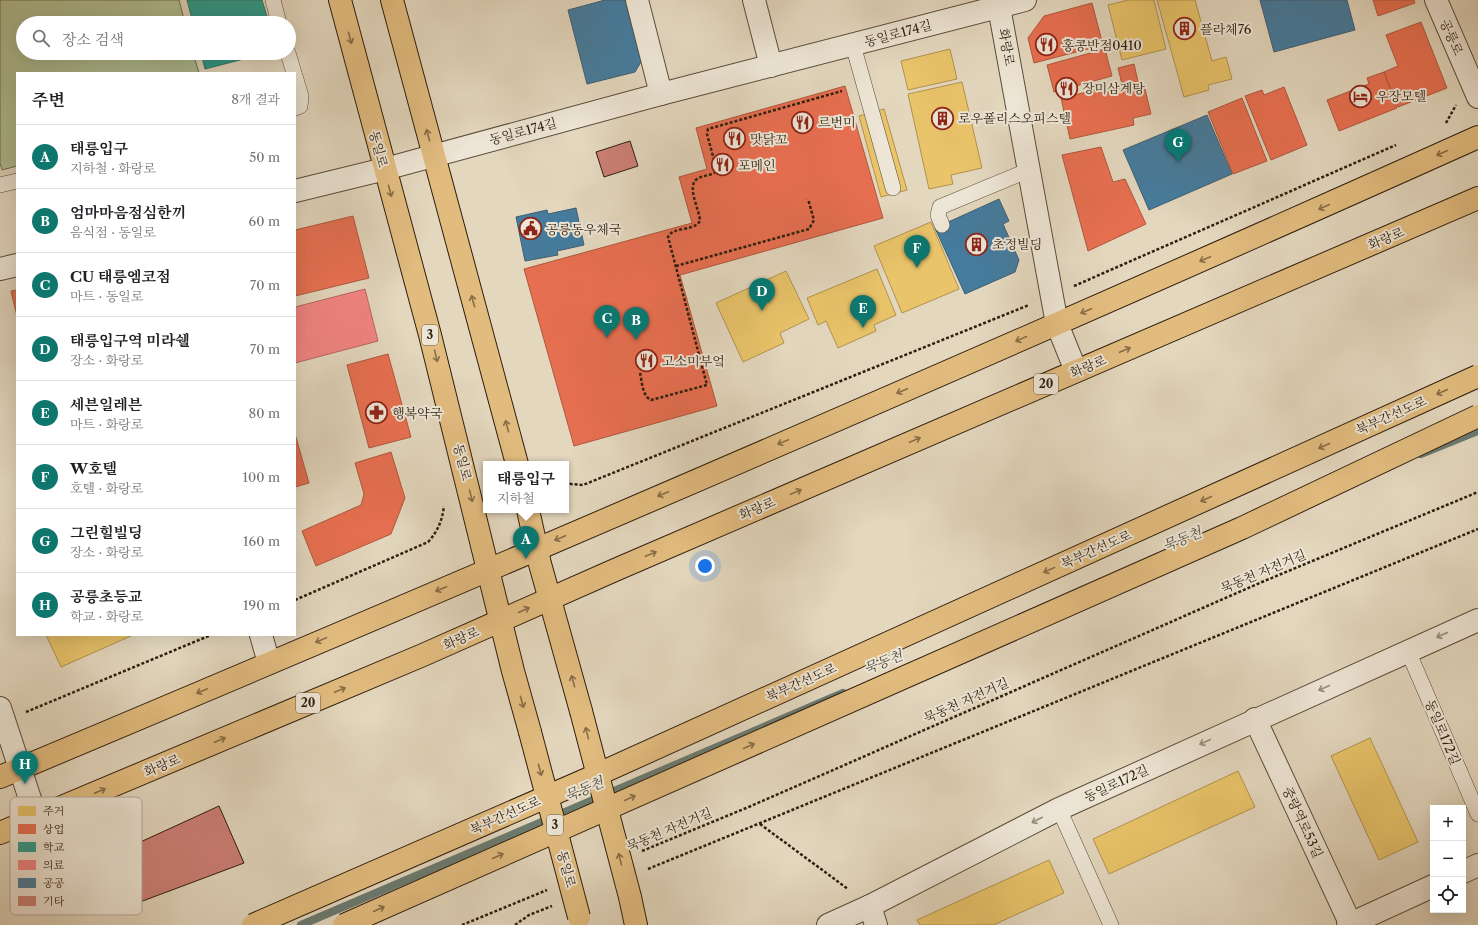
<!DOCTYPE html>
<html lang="ko">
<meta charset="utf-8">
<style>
:root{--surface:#fff;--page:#f6f6f6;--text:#202124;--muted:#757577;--line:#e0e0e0;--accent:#0f766e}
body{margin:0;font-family:"Libre Caslon Text","Noto Serif KR",serif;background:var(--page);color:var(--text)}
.controls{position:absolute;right:12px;bottom:12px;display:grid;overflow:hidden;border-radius:0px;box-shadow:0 4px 16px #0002}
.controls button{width:36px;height:36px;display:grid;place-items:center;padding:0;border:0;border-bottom:1px solid var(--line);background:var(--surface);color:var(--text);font:20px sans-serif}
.you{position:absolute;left:705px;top:566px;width:14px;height:14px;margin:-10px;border:3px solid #fff;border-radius:50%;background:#1a73e8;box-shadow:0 0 0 6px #1a73e833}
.badge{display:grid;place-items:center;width:26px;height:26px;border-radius:50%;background:var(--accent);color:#fff;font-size:13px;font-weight:700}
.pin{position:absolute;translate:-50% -33px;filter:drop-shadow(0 1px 2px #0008)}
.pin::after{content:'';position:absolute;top:21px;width:14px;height:12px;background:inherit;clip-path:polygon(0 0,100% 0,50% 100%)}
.popup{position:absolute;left:483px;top:461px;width:86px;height:52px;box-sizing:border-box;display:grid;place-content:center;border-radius:0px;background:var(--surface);filter:drop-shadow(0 1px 3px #0005);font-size:13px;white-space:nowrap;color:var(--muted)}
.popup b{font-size:15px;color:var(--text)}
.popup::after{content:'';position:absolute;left:50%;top:100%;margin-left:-8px;border:8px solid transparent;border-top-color:var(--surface)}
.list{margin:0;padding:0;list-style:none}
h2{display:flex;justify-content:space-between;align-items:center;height:52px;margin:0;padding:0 16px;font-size:17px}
h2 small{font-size:13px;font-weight:400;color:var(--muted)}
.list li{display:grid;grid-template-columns:26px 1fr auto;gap:12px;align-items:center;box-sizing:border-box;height:64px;padding:0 16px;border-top:1px solid var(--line)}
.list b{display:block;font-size:15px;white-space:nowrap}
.list p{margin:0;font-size:13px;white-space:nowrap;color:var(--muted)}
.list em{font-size:13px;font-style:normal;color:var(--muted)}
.icon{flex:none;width:22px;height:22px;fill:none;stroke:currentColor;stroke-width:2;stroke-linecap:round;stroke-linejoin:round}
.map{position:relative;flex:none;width:1478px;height:925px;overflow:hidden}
.search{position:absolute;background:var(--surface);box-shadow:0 4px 16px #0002;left:16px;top:16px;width:280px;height:44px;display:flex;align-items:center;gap:10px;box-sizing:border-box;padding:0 14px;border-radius:22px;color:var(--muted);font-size:15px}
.panel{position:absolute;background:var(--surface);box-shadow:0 4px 16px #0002;left:16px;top:72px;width:280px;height:564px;border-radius:0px}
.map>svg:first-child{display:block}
.green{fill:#b0bf94;stroke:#6e6e50}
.homes{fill:#e9c46a;stroke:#b1924e}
.shops{fill:#e76f51;stroke:#af573d}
.schools{fill:#2a9d8f;stroke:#2b7768}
.health{fill:#f28482;stroke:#b7655f}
.public{fill:#457b9d;stroke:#3e5f72}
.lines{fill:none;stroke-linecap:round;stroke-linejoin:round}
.stream{stroke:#6b7b71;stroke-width:8}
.building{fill:#cb7f75;stroke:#2d1e0d}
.service-casing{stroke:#5a4c39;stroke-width:16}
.minor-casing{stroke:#5a4c39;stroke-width:24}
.tertiary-casing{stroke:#5a4c39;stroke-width:24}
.primary-casing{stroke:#2d1e0d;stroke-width:24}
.path{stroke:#2d1e0d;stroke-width:2.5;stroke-dasharray:3 2;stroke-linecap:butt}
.service{stroke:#ede5d5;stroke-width:15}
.minor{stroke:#ede5d5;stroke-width:22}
.tertiary{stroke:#ede5d5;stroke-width:22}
.primary{stroke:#e2bc7f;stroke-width:22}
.primary-bridge-casing{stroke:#2d1e0d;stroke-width:24;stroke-linecap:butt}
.trunk-bridge-casing{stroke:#2d1e0d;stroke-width:24;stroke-linecap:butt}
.primary-bridge{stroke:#e2bc7f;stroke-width:22}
.trunk-bridge{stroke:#e2bc7f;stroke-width:22}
.oneway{stroke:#886d46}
.oneway2{stroke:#978b7b}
.labels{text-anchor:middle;stroke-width:4;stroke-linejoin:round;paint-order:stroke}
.shield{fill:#ede5d5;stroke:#675a49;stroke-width:1}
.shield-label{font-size:12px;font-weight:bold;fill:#2d1e0d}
.poi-label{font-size:13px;fill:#2d1e0d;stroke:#ede5d5;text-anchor:start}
.street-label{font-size:13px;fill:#2d1e0d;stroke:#ede5d5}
.water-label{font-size:14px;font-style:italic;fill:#4c4c3f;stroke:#ede5d5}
.key{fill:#ede5d5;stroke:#b3a999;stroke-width:1}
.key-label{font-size:11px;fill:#2d1e0d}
</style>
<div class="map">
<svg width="1478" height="925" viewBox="0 0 1478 925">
<rect width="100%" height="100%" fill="#e3d7be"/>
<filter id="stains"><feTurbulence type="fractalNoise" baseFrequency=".005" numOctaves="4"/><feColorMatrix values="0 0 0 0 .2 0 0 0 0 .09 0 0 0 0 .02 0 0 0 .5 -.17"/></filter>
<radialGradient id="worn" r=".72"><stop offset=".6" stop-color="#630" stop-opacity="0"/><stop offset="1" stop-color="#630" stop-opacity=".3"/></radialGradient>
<path class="green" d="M 0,0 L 179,0 L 185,23 L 23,23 L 23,53 L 193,53 L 199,73 L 17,73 L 17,166 L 2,170 L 0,163 Z"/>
<g class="homes">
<path d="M 1128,0 L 1154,0 L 1166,49 L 1122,60 L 1108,5 Z"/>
<path d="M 1157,0 L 1195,0 L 1212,61 L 1226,57 L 1232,79 L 1208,85 L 1209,90 L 1184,97 Z"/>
<path d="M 950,49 L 957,79 L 908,90 L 901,61 Z"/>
<path d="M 962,82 L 982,168 L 951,175 L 953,184 L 929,189 L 908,94 Z"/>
<path d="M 836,100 L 838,108 L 848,105 L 853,121 L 827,128 L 831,143 L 823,145 L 829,169 L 837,166 L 843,190 L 838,191 L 840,199 L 819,204 L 817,196 L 798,202 L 801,210 L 778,216 L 776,207 L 768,210 L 761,182 L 767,181 L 760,156 L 754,158 L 751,146 L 730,152 L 726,134 L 737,131 L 736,126 L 767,118 L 768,122 L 806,111 L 805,108 Z"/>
<path d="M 884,109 L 907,190 L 881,197 L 859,116 Z"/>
<path d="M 931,222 L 959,289 L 902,313 L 874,246 Z"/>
<path d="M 877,269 L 896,315 L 874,325 L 876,331 L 838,348 L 826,321 L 818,325 L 807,298 Z"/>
<path d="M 786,271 L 809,319 L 780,333 L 784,343 L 743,362 L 716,303 Z"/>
<path d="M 666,274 L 668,282 L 678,279 L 683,295 L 657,302 L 661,317 L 653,319 L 659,343 L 667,340 L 673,364 L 668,365 L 670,373 L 649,379 L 647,371 L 640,373 L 628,376 L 631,384 L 608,390 L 606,381 L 598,384 L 591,357 L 597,355 L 590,330 L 584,332 L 581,320 L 560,326 L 556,308 L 567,305 L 566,300 L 597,292 L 598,296 L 636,286 L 635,282 Z"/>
<path d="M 46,635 L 133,635 L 61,667 Z"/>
<path d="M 1370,738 L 1418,842 L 1379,860 L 1331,756 Z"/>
<path d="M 1238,771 L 1255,807 L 1109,874 L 1093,839 Z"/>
<path d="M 1049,860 L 1064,893 L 993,925 L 920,925 L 917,920 Z"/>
</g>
<g class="shops">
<path d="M 1373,0 L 1414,0 L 1415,3 L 1378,16 Z"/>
<path d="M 1092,3 L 1103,45 L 1034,63 L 1028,38 L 1044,16 Z"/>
<path d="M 1421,22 L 1447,88 L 1398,107 L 1384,72 L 1398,66 L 1386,35 Z"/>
<path d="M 1105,49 L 1112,76 L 1054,92 L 1047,65 Z"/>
<path d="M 1134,64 L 1140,90 L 1145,89 L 1151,114 L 1133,118 L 1134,125 L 1070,139 L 1061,98 L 1122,84 L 1118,68 Z"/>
<path d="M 1384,72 L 1397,108 L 1339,131 L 1327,100 L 1369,84 L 1367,78 Z"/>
<path d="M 845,86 L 883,218 L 680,275 L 717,406 L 574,446 L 524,269 L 692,223 L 679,177 L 707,169 L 696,128 Z"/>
<path d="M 1284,87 L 1307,145 L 1271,160 L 1245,96 L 1262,90 L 1264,95 Z"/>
<path d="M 1242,98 L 1267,161 L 1233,174 L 1208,112 Z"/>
<path d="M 1101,147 L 1113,182 L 1125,179 L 1146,224 L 1088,251 L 1062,155 Z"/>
<path d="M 353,216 L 369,278 L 295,296 L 295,230 Z"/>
<path d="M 17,290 L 17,316 L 11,291 Z"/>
<path d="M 388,354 L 411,437 L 369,448 L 347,365 Z"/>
<path d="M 295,434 L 309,483 L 295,487 Z"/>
<path d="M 391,452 L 405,498 L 391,534 L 316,566 L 302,531 L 361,505 L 364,494 L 355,463 Z"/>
</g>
<g class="schools">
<path d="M 187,0 L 262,0 L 269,23 L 193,23 Z"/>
<path d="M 201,53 L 267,53 L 205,69 Z"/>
</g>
<path class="health" d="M 365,289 L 378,341 L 295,363 L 295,307 Z"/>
<g class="public">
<path d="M 605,0 L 629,0 L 644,57 L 635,72 L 587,84 L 568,10 Z"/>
<path d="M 1260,0 L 1347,0 L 1355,30 L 1274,52 Z"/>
<path d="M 1207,115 L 1232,174 L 1149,210 L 1123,150 Z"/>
<path d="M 999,199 L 1009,221 L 1003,224 L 1019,260 L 1015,272 L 965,294 L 935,228 Z"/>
<path d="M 576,208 L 584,245 L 557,251 L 558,255 L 525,261 L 516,217 L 547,210 L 548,214 Z"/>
</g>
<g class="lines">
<g class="stream">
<path d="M 1421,454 L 1478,431"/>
<path d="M 301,925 L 843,693"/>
</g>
</g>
<g class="building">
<path d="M 630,141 L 638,166 L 604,177 L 596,152 Z"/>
<path d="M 219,806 L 244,863 L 108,914 L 94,879 L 141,859 L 136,844 Z"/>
</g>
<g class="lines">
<defs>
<g id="service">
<path d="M 273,0 L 279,23"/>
<path d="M 853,45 L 893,188"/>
<path d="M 288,53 L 294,73"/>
<path d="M 295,76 L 301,96 L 300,106 L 295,108"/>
<path d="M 0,185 L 17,181"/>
<path d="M 942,225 L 938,215 L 940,207 L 1029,170"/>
<path d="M 1408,651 L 1478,814"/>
<path d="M 1059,809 L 1111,925"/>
</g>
<g id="minor">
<path d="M 637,0 L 661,94"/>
<path d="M 754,0 L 771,66"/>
<path d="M 999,7 L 1057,324 L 1076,371"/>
<path d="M 295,191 L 385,169 L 661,94 L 1025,0"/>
<path d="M 0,269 L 17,265"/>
<path d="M 261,635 L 269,663"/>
<path d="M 0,708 L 36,817"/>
<path d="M 1255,719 L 1351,925"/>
<path d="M 1463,872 L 1478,865"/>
<path d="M 870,906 L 876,925"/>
<path d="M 828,925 L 870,906 L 1059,809 L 1478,620"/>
<path d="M 1348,925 L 1433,886"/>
</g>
<path id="tertiary" d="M 1436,0 L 1478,97"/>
<g id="primary">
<path d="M 340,0 L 430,335 L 513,671 L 530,732"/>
<path d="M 392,0 L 517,464"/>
<path d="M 528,510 L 540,564 L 581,711"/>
<path d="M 0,777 C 495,569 988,357 1478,137"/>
<path d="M 0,833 L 423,655 L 615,570 L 1478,198"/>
<path d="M 630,897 L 636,925"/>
</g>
</defs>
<use href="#service" class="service-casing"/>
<use href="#minor" class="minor-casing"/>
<use href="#tertiary" class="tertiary-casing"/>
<use href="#primary" class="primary-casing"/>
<g class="path">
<path d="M 1446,123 L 1456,105"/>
<path d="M 676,266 L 809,229 L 814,220 L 808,199"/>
<path d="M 1074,286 L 1396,145"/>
<path d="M 640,373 C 642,381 642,396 651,400 L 707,385 L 668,237 C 673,226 693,232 700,221 C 700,211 686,186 697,179 C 703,175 711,176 717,171 L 707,134 L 708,129 L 842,91"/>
<path d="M 566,480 L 571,484 L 583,485 L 1029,305"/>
<path d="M 295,600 L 428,542 C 438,531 442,521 444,506"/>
<path d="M 26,712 L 211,635"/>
<path d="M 760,824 L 848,889"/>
<path d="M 642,851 L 751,806 L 1262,582 L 1478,492"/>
<path d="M 648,869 L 1478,529"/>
<path d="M 462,925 L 547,890"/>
<path d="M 515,925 L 529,915 L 552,906"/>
</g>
<use href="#service" class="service"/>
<use href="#minor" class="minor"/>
<use href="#tertiary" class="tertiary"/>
<use href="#primary" class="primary"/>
<defs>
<g id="primary-bridge">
<path d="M 581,711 L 630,897"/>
<path d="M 530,732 L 579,917"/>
</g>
<g id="trunk-bridge">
<path d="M 253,925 L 592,777 L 1478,376"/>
<path d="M 344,925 L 1242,528 L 1478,416"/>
</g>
</defs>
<use href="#primary-bridge" class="primary-bridge-casing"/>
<use href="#trunk-bridge" class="trunk-bridge-casing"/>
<use href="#primary-bridge" class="primary-bridge"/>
<use href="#trunk-bridge" class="trunk-bridge"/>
</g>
<defs><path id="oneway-shaft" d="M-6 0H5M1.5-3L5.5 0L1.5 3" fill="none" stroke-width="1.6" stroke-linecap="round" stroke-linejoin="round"/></defs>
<g class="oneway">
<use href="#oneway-shaft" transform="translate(350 38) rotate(75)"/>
<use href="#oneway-shaft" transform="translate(428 135) rotate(-105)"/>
<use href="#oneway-shaft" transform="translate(1442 153) rotate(156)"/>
<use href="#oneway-shaft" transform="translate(390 191) rotate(75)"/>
<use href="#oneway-shaft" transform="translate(1324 207) rotate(156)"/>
<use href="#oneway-shaft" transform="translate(1205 259) rotate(157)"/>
<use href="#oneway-shaft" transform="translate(473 301) rotate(-105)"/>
<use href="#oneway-shaft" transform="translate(1086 311) rotate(157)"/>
<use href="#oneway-shaft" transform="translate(1021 339) rotate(156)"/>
<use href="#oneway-shaft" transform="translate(1125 350) rotate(-23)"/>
<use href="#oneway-shaft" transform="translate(436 356) rotate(76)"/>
<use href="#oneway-shaft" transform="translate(902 391) rotate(157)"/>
<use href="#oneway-shaft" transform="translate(1442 392) rotate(156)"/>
<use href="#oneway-shaft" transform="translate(507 426) rotate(-105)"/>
<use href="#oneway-shaft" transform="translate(915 440) rotate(-23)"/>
<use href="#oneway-shaft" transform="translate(783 442) rotate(157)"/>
<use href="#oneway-shaft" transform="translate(1324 446) rotate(156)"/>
<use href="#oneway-shaft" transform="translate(796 492) rotate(-23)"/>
<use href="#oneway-shaft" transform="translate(663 494) rotate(157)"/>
<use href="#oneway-shaft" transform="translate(471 496) rotate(76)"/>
<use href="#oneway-shaft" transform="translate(1206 499) rotate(156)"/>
<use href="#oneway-shaft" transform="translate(560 538) rotate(157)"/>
<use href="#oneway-shaft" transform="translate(651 554) rotate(-23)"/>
<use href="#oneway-shaft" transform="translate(1049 570) rotate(156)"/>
<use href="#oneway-shaft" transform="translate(441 589) rotate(157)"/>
<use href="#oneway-shaft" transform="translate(524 610) rotate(-24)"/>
<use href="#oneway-shaft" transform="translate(321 640) rotate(157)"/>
<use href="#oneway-shaft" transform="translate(573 681) rotate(-106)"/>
<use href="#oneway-shaft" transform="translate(340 690) rotate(-23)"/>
<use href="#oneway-shaft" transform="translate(202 691) rotate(157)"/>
<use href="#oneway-shaft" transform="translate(522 702) rotate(74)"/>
<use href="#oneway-shaft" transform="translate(587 733) rotate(-104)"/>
<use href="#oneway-shaft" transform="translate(220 740) rotate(-23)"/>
<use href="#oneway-shaft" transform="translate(749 746) rotate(-24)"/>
<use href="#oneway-shaft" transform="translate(540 770) rotate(75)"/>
<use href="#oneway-shaft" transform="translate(100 791) rotate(-23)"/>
<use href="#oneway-shaft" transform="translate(630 798) rotate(-24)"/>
<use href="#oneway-shaft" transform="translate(498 856) rotate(-24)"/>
<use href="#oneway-shaft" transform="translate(620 859) rotate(-104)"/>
<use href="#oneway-shaft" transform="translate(379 909) rotate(-24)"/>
</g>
<g class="oneway2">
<use href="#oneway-shaft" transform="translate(1442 635) rotate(156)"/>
<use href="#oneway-shaft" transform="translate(1324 688) rotate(156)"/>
<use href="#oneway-shaft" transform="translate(1205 742) rotate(155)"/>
<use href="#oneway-shaft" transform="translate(1037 820) rotate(153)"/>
</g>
<defs>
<symbol id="building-ring" viewBox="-11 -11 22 22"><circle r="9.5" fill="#ede5d5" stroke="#8f2418" stroke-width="1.5"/><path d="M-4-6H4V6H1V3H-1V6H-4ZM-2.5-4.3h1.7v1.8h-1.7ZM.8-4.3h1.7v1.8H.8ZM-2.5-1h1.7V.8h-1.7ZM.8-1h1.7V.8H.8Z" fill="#8f2418"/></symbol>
<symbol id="restaurant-ring" viewBox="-11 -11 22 22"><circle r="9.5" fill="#ede5d5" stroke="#8f2418" stroke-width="1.5"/><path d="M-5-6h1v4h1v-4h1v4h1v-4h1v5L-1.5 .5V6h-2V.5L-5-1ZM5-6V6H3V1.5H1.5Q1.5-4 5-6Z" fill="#8f2418"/></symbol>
<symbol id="hotel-ring" viewBox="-11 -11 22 22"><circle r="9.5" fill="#ede5d5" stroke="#8f2418" stroke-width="1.5"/><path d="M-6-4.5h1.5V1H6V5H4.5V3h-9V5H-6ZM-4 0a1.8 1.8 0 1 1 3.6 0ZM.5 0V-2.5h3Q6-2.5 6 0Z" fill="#8f2418"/></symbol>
<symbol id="civic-ring" viewBox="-11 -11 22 22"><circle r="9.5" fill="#ede5d5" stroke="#8f2418" stroke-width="1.5"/><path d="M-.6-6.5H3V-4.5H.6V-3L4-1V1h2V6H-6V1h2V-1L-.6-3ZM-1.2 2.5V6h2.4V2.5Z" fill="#8f2418"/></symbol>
<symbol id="pharmacy-ring" viewBox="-11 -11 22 22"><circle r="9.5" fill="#ede5d5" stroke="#8f2418" stroke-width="1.5"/><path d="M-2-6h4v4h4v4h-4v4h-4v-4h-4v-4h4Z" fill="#8f2418"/></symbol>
</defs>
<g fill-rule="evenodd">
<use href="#building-ring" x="1172" y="16" width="25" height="25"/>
<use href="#restaurant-ring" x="1034" y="32" width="25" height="25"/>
<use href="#restaurant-ring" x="1054" y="76" width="25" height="25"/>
<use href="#hotel-ring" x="1348" y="84" width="25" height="25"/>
<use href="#building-ring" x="930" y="106" width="25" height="25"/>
<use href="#restaurant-ring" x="790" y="110" width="25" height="25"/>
<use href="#restaurant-ring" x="722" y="126" width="25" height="25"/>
<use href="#restaurant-ring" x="710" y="152" width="25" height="25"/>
<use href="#civic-ring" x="518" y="216" width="25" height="25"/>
<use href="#building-ring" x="964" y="232" width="25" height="25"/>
<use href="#restaurant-ring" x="634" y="348" width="25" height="25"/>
<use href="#pharmacy-ring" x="364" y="400" width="25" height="25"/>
</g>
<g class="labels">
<g class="shield">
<rect x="422" y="325" width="16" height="20" rx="3"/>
<rect x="1034" y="374" width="24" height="20" rx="3"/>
<rect x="296" y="693" width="24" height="20" rx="3"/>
<rect x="547" y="815" width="16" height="20" rx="3"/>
</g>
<g class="shield-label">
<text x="430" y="339">3</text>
<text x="1046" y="388">20</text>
<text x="308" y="707">20</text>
<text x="555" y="829">3</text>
</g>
<g class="poi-label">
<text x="1200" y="34">플라체76</text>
<text x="1062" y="50">홍콩반점0410</text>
<text x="1082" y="93">장미삼계탕</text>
<text x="1376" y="101">우장모텔</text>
<text x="958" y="123">로우폴리스오피스텔</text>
<text x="818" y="127">르번미</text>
<text x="750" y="144">맛닭꼬</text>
<text x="738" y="170">포메인</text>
<text x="546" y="234">공릉동우체국</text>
<text x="992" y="249">초정빌딩</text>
<text x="662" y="366">고소미부엌</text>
<text x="392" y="418">행복약국</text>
</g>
<g class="street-label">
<text transform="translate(898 33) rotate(-15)" y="5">동일로174길</text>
<text transform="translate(1452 37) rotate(66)" y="5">공릉로</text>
<text transform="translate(1007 47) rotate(80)" y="5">화랑로</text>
<text transform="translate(523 131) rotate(-15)" y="5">동일로174길</text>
<text transform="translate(379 149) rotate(75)" y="5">동일로</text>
<text transform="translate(1386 238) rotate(-23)" y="5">화랑로</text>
<text transform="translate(1088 366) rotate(-23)" y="5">화랑로</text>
<text transform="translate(1391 415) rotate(-24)" y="5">북부간선도로</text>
<text transform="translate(463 462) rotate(76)" y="5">동일로</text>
<text transform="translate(757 508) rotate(-23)" y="5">화랑로</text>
<text transform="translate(1096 549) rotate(-24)" y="5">북부간선도로</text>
<text transform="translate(1263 571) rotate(-23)" y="5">묵동천 자전거길</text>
<text transform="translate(461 638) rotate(-24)" y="5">화랑로</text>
<text transform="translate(801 682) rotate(-24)" y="5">북부간선도로</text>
<text transform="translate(966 700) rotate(-24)" y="5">묵동천 자전거길</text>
<text transform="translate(1443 732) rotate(67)" y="5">동일로172길</text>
<text transform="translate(162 765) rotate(-23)" y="5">화랑로</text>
<text transform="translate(1116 783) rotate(-25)" y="5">동일로172길</text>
<text transform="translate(505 815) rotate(-24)" y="5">북부간선도로</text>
<text transform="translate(1303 822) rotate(65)" y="5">중랑역로53길</text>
<text transform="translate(669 829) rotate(-23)" y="5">묵동천 자전거길</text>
<text transform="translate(567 869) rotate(75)" y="5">동일로</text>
</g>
<g class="water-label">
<text transform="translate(1182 539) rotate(-22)" y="5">묵동천</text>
<text transform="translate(883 662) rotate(-22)" y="5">묵동천</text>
<text transform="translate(584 789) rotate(-23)" y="5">묵동천</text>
</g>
</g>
<rect x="10" y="797" width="132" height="118" rx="6" class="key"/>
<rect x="18" y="806" width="18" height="10" fill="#e9c46a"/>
<rect x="18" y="824" width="18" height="10" fill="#e76f51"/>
<rect x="18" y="842" width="18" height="10" fill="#2a9d8f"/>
<rect x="18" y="860" width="18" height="10" fill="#f28482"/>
<rect x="18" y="878" width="18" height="10" fill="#457b9d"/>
<rect x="18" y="896" width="18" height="10" fill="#cb7f75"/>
<g class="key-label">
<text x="43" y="815">주거</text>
<text x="43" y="833">상업</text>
<text x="43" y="851">학교</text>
<text x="43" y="869">의료</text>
<text x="43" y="887">공공</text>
<text x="43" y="905">기타</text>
</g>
<rect width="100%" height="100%" filter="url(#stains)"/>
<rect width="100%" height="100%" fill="url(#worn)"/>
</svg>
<div class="controls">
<button>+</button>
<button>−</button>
<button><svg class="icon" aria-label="locate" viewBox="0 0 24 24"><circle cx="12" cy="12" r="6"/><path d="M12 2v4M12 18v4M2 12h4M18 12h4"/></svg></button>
</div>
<div class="you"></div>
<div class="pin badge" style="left:526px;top:559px">A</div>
<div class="popup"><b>태릉입구</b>지하철</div>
<div class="pin badge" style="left:636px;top:340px">B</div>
<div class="pin badge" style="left:607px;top:338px">C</div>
<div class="pin badge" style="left:762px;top:311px">D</div>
<div class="pin badge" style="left:863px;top:328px">E</div>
<div class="pin badge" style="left:917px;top:268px">F</div>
<div class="pin badge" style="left:1178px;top:162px">G</div>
<div class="pin badge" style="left:25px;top:784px">H</div>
<div class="search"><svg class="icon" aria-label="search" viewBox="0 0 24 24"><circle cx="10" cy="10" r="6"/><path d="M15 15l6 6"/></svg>장소 검색</div>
<section class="panel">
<h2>주변<small>8개 결과</small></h2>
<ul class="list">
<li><span class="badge">A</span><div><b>태릉입구</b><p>지하철 · 화랑로</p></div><em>50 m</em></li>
<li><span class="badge">B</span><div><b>엄마마음점심한끼</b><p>음식점 · 동일로</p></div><em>60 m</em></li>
<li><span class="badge">C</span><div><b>CU 태릉엠코점</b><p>마트 · 동일로</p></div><em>70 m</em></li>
<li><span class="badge">D</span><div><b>태릉입구역 미라쉘</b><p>장소 · 화랑로</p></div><em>70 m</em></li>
<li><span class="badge">E</span><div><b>세븐일레븐</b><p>마트 · 화랑로</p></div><em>80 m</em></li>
<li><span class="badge">F</span><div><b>W호텔</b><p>호텔 · 화랑로</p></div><em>100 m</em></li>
<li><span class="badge">G</span><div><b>그린힐빌딩</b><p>장소 · 화랑로</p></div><em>160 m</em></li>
<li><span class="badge">H</span><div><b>공릉초등교</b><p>학교 · 화랑로</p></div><em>190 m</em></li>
</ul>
</section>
</div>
